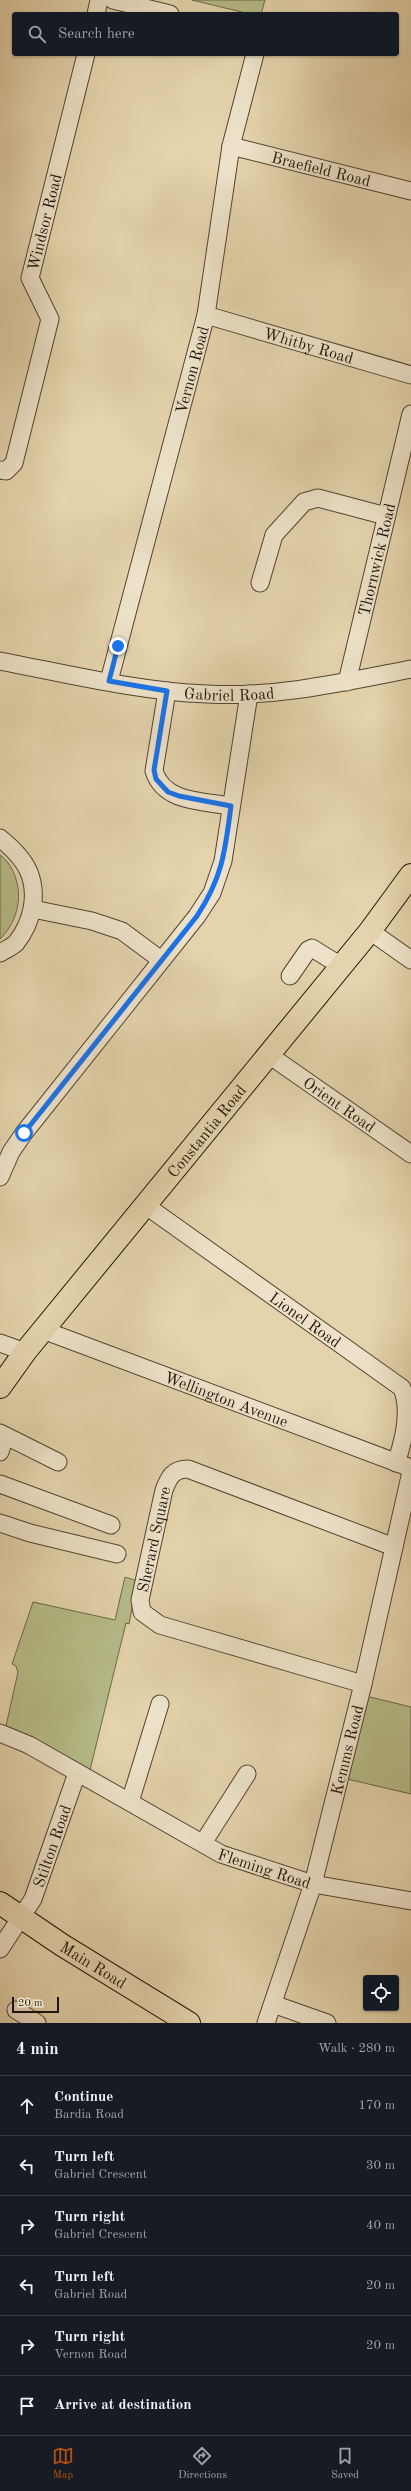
<!DOCTYPE html>
<meta charset="utf-8">
<style>
:root{--surface:#171b24;--page:#20242c;--text:#f1f3f6;--muted:#9ea1a6;--line:#363941;--accent:#b45309}
body{margin:0;font-family:"Old Standard TT",serif;background:var(--page);color:var(--text)}
.controls{position:absolute;right:12px;bottom:12px;display:grid;overflow:hidden;border-radius:4px;box-shadow:0 1px 3px #0004}
.controls button{width:36px;height:36px;display:grid;place-items:center;padding:0;border:0;border-bottom:1px solid var(--line);background:var(--surface);color:var(--text);font:20px sans-serif}
.scale{position:absolute;left:12px;bottom:10px;width:47px;box-sizing:border-box;padding-left:4px;border:2px solid #20150a;border-top:0;font-size:11px;line-height:14px;white-space:nowrap;color:#20150a;-webkit-text-stroke:3px #ede2c9;paint-order:stroke}
.stop{position:absolute;width:12px;height:12px;margin:-9px;border:3px solid #1a73e8;border-radius:50%;background:#fff}
.stop.end{background:#1a73e8;border-color:#fff;box-shadow:0 1px 4px #0008}
.list{margin:0;padding:0;list-style:none}
h2{display:flex;justify-content:space-between;align-items:center;height:52px;margin:0;padding:0 16px;font-size:17px}
h2 small{font-size:13px;font-weight:400;color:var(--muted)}
.list li{display:grid;grid-template-columns:26px 1fr auto;gap:12px;align-items:center;box-sizing:border-box;height:60px;padding:0 16px;border-top:1px solid var(--line)}
.list b{display:block;font-size:15px;white-space:nowrap}
.list p{margin:0;font-size:13px;white-space:nowrap;color:var(--muted)}
.list em{font-size:13px;font-style:normal;color:var(--muted)}
.icon{flex:none;width:22px;height:22px;fill:none;stroke:currentColor;stroke-width:2;stroke-linecap:round;stroke-linejoin:round}
.map{position:relative;flex:none;width:411px;height:2023px;overflow:hidden}
.search{position:absolute;background:var(--surface);box-shadow:0 1px 3px #0004;left:12px;right:12px;top:12px;height:44px;display:flex;align-items:center;gap:10px;box-sizing:border-box;padding:0 14px;border-radius:4px;color:var(--muted);font-size:15px}
.sheet{height:412px;background:var(--surface)}
nav{display:flex;justify-content:space-around;align-items:center;box-sizing:border-box;height:56px;border-top:1px solid var(--line);background:var(--surface);font-size:11px;color:var(--muted)}
nav a{display:grid;justify-items:center;gap:2px}
nav .on{color:var(--accent)}
.map>svg:first-child{display:block}
.green{fill:#b6bc88;stroke:#6b6849}
.lines{fill:none;stroke-linecap:round;stroke-linejoin:round}
.minor-casing{stroke:#514432;stroke-width:19}
.major-casing{stroke:#20150a;stroke-width:24}
.minor{stroke:#ede2c9;stroke-width:17}
.major{stroke:#e4d3ac;stroke-width:22}
.route{stroke:#1a73e8;stroke-width:5}
.labels{text-anchor:middle;stroke-width:4;stroke-linejoin:round;paint-order:stroke}
.street-label{font-size:16px;fill:#20150a;stroke:#ede2c9}
</style>
<div class="map">
<svg width="411" height="2023" viewBox="0 0 411 2023">
<rect width="100%" height="100%" fill="#e4d3ac"/>
<filter id="stains"><feTurbulence type="fractalNoise" baseFrequency=".005" numOctaves="4"/><feColorMatrix values="0 0 0 0 .2 0 0 0 0 .09 0 0 0 0 .02 0 0 0 .5 -.17"/></filter>
<radialGradient id="worn" r=".72"><stop offset=".6" stop-color="#630" stop-opacity="0"/><stop offset="1" stop-color="#630" stop-opacity=".3"/></radialGradient>
<g class="green">
<path d="M 192,0 L 265,0 L 261,14 L 250,14 Z"/>
<path d="M 0,855 C 5,858 9,864 12,869 C 24,893 19,920 0,939 Z"/>
<path d="M 125,1577 L 137,1581 L 129,1624 L 126,1623 L 90,1770 L 6,1726 L 18,1672 L 16,1666 L 12,1664 L 33,1602 L 115,1620 Z"/>
<path d="M 366,1696 L 411,1707 L 411,1794 L 347,1779 Z"/>
</g>
<g class="lines">
<defs>
<g id="minor">
<path d="M 113,0 L 170,14"/>
<path d="M 96,14 L 99,0"/>
<path id="s1" d="M 231,146 L 411,191"/>
<path id="s2" d="M 206,315 L 411,375"/>
<path id="s3" d="M 0,470 L 6,471 L 14,463 L 50,319 L 30,278 L 86,54"/>
<path d="M 260,583 L 274,535 L 304,502 L 318,498 L 386,516"/>
<path id="s4" d="M 0,661 C 68,674 137,691 207,694 C 275,698 344,682 411,669"/>
<path id="s5" d="M 109,681 L 206,315 L 231,146 L 255,54"/>
<path id="s6" d="M 347,682 L 411,414"/>
<path d="M 167,691 L 154,771 C 164,803 203,801 231,806"/>
<path d="M 0,838 C 11,847 22,857 28,870 C 39,894 32,923 16,943 C 12,947 5,950 0,953"/>
<path d="M 33,909 L 92,921 L 122,931 L 161,960"/>
<path d="M 370,931 L 411,960"/>
<path d="M 290,976 L 308,950 L 312,948 L 341,966"/>
<path id="s7" d="M 269,1055 L 411,1154"/>
<path d="M 0,1177 L 11,1152 L 24,1133 L 197,916 L 212,893 L 223,861 L 249,694"/>
<path id="s8" d="M 145,1205 L 402,1388 C 411,1410 404,1440 396,1463"/>
<path id="s9" d="M 43,1330 L 411,1468"/>
<path d="M 0,1343 L 25,1352"/>
<path d="M 0,1433 L 58,1462"/>
<path d="M 0,1452 L 5,1436"/>
<path d="M 0,1484 L 111,1525"/>
<path d="M 0,1523 L 30,1533 L 117,1554"/>
<path id="s10" d="M 363,1684 L 160,1625 L 142,1612 L 140,1600 L 164,1490 C 169,1477 173,1469 188,1469 L 394,1547"/>
<path id="s11" d="M 0,1733 L 29,1745 L 221,1854 L 313,1884 L 411,1901"/>
<path d="M 130,1802 L 160,1704"/>
<path d="M 203,1843 L 247,1774"/>
<path id="s12" d="M 0,1949 L 33,1899 L 77,1773"/>
<path d="M 273,2004 L 327,2023"/>
<path d="M 16,2010 L 37,2023"/>
<path id="s13" d="M 266,2023 L 313,1884 L 363,1684 L 411,1472"/>
</g>
<g id="major">
<path id="s14" d="M 0,1387 L 25,1352 L 370,931 L 411,875"/>
<path id="s15" d="M 0,1903 L 62,1945 L 189,2023"/>
</g>
</defs>
<use href="#minor" class="minor-casing"/>
<use href="#major" class="major-casing"/>
<use href="#minor" class="minor"/>
<use href="#major" class="major"/>
</g>
<g class="lines">
<path class="route" d="M 24,1133 L 197,916 C 223,876 225,851 231,806 L 179,796 L 168,792 L 156,779 L 154,770 L 167,691 L 109,681 L 118,646"/>
</g>
<g class="labels">
<g class="street-label">
<text dy="6" stroke="none"><textPath href="#s1" startOffset="93">Braefield Road</textPath></text>
<text dy="6" stroke="none"><textPath href="#s3" startOffset="269">Windsor Road</textPath></text>
<text dy="6" stroke="none"><textPath href="#s2" startOffset="107">Whitby Road</textPath></text>
<text dy="6" stroke="none"><textPath href="#s5" startOffset="322">Vernon Road</textPath></text>
<text dy="6" stroke="none"><textPath href="#s6" startOffset="126">Thornwick Road</textPath></text>
<text dy="6" stroke="none"><textPath href="#s4" startOffset="232">Gabriel Road</textPath></text>
<text dy="6" stroke="none"><textPath href="#s7" startOffset="86">Orient Road</textPath></text>
<text dy="6" stroke="none"><textPath href="#s14" startOffset="329">Constantia Road</textPath></text>
<text dy="6" stroke="none"><textPath href="#s8" startOffset="197">Lionel Road</textPath></text>
<text dy="6" stroke="none"><textPath href="#s9" startOffset="196">Wellington Avenue</textPath></text>
<text dy="6" stroke="none"><textPath href="#s10" startOffset="308">Sherard Square</textPath></text>
<text dy="6" stroke="none"><textPath href="#s13" startOffset="285">Kemms Road</textPath></text>
<text dy="6" stroke="none"><textPath href="#s12" startOffset="116">Stilton Road</textPath></text>
<text dy="6" stroke="none"><textPath href="#s11" startOffset="298">Fleming Road</textPath></text>
<text dy="6" stroke="none"><textPath href="#s15" startOffset="112">Main Road</textPath></text>
</g>
</g>
<rect width="100%" height="100%" filter="url(#stains)"/>
<rect width="100%" height="100%" fill="url(#worn)"/>
</svg>
<div class="controls">
<button><svg class="icon" aria-label="locate" viewBox="0 0 24 24"><circle cx="12" cy="12" r="6"/><path d="M12 2v4M12 18v4M2 12h4M18 12h4"/></svg></button>
</div>
<div class="scale">20 m</div>
<div class="stop" style="left:24px;top:1133px"></div>
<div class="stop end" style="left:118px;top:646px"></div>
<div class="search"><svg class="icon" aria-label="search" viewBox="0 0 24 24"><circle cx="10" cy="10" r="6"/><path d="M15 15l6 6"/></svg>Search here</div>
</div>
<section class="sheet">
<h2>4 min<small>Walk · 280 m</small></h2>
<ul class="list">
<li><svg class="icon" aria-label="ahead" viewBox="0 0 24 24"><path d="M12 20V5M6 11l6-6 6 6"/></svg><div><b>Continue</b><p>Bardia Road</p></div><em>170 m</em></li>
<li><svg class="icon" aria-label="left" viewBox="0 0 24 24"><path d="M17 20v-9H6M10 6l-5 5 5 5"/></svg><div><b>Turn left</b><p>Gabriel Crescent</p></div><em>30 m</em></li>
<li><svg class="icon" aria-label="right" viewBox="0 0 24 24"><path d="M7 20v-9h11M14 6l5 5-5 5"/></svg><div><b>Turn right</b><p>Gabriel Crescent</p></div><em>40 m</em></li>
<li><svg class="icon" aria-label="left" viewBox="0 0 24 24"><path d="M17 20v-9H6M10 6l-5 5 5 5"/></svg><div><b>Turn left</b><p>Gabriel Road</p></div><em>20 m</em></li>
<li><svg class="icon" aria-label="right" viewBox="0 0 24 24"><path d="M7 20v-9h11M14 6l5 5-5 5"/></svg><div><b>Turn right</b><p>Vernon Road</p></div><em>20 m</em></li>
<li><svg class="icon" aria-label="arrive" viewBox="0 0 24 24"><path d="M6 21V4h12l-3 4 3 4H6"/></svg><div><b>Arrive at destination</b></div></li>
</ul>
</section>
<nav>
<a class="on"><svg class="icon" aria-label="map" viewBox="0 0 24 24"><path d="M3 6l6-2 6 2 6-2v14l-6 2-6-2-6 2zM9 4v14M15 6v14"/></svg>Map</a>
<a><svg class="icon" aria-label="directions" viewBox="0 0 24 24"><path d="M12 3l9 9-9 9-9-9zM9 14v-3h6M13 9l2 2-2 2"/></svg>Directions</a>
<a><svg class="icon" aria-label="saved" viewBox="0 0 24 24"><path d="M7 4h10v16l-5-4-5 4z"/></svg>Saved</a>
</nav>
